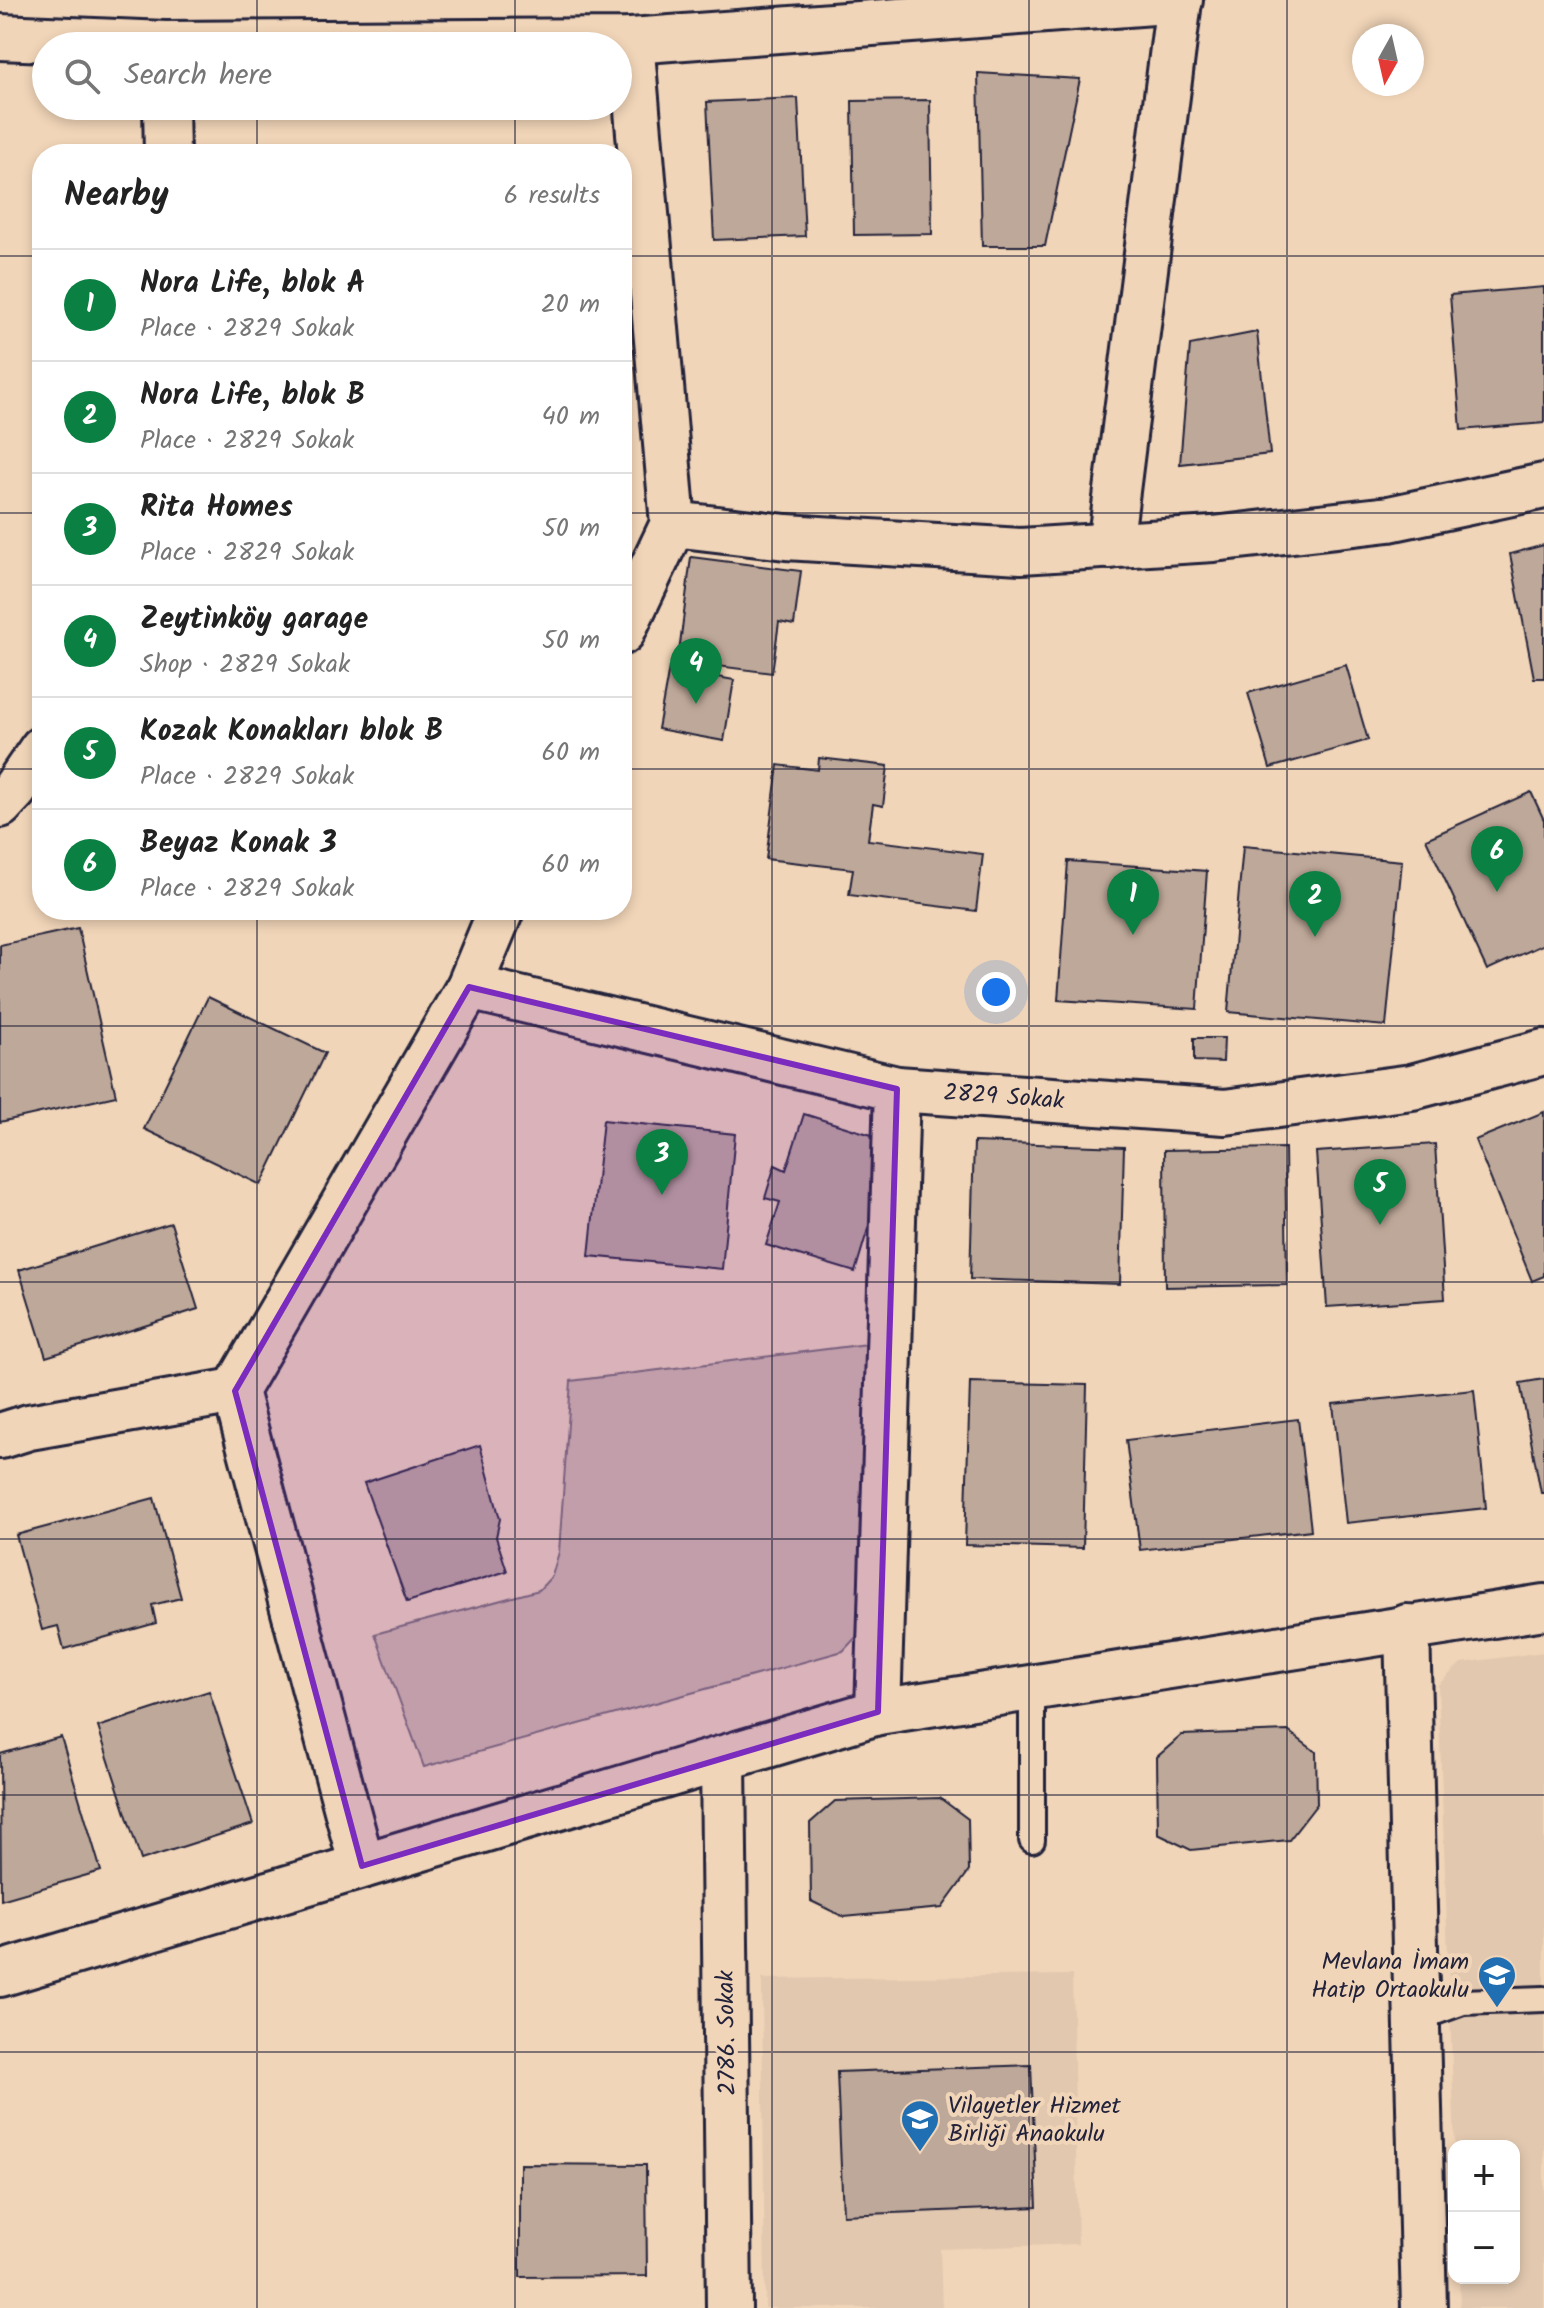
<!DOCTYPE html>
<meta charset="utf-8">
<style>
:root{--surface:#fff;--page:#f2f2f2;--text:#222;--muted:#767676;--line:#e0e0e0;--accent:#0b8043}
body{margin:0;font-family:Kalam,sans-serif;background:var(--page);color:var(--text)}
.controls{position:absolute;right:24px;bottom:24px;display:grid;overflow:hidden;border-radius:16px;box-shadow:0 4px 12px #0003}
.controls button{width:72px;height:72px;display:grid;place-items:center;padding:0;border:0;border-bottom:2px solid var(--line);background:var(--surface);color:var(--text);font:40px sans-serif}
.compass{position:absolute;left:1352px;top:24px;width:72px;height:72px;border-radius:50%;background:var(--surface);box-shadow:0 4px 12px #0003;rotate:188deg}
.you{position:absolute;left:996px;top:992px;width:28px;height:28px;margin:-20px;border:6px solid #fff;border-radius:50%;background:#1a73e8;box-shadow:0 0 0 12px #1a73e833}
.badge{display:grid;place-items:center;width:52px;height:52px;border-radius:50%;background:var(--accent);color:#fff;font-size:26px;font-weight:700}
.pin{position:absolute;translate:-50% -66px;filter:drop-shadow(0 2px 4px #0008)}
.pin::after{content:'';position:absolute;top:42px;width:28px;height:24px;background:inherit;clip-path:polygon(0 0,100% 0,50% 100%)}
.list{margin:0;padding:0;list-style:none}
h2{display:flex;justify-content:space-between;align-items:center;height:104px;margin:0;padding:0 32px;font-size:34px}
h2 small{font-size:26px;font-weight:400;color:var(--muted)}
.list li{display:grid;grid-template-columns:52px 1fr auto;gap:24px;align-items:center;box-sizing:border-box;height:112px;padding:0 32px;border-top:2px solid var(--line)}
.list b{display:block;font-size:30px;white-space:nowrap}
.list p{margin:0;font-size:26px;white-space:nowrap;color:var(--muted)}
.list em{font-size:26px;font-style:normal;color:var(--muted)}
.icon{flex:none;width:44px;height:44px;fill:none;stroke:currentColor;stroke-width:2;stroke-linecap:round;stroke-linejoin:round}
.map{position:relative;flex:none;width:1544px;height:2308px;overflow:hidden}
.search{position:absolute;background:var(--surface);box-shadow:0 4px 12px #0003;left:32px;top:32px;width:600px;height:88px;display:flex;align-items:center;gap:20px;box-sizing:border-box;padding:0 28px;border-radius:44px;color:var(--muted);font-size:30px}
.panel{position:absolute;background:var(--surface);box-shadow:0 4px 12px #0003;left:32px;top:144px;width:600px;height:776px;border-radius:32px}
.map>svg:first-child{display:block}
.built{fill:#e2c8af}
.green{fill:#d3bba6;stroke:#7a6e70;stroke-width:2}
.building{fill:#bea899;stroke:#22223b;stroke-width:2}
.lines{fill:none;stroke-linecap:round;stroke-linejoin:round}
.lane-casing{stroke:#22223b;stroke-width:30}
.street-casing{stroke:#22223b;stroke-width:50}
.lane{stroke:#f1d5b8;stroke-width:24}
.street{stroke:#f1d5b8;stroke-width:44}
.marked{fill:#7b2cbf;fill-opacity:0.2;stroke:#7b2cbf;stroke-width:6;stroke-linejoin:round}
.grid{fill:none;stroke:#22223b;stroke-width:2;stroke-opacity:0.55}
.labels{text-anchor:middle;stroke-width:8;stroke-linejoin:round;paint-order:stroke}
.street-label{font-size:24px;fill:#22223b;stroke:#f1d5b8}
.poi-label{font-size:24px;fill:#22223b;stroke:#f1d5b8;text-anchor:end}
</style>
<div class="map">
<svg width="1544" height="2308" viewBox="0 0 1544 2308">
<rect width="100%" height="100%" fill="#f1d5b8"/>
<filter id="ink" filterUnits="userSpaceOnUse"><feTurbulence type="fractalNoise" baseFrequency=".0125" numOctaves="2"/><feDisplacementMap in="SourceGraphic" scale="16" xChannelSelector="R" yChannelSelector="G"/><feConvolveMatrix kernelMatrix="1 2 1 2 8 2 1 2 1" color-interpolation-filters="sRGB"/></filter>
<g filter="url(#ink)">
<g class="built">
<path d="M 1544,1652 L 1544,2308 L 1460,2308 L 1459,2278 L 1514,2278 L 1514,2146 L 1455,2146 L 1438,1685 L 1461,1663 Z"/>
<path d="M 1072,1975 L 1078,2244 L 940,2249 L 942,2308 L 765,2308 L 762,1979 Z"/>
</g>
<path class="green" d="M 868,1344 L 861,1612 L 858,1635 L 843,1651 L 424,1767 L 375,1634 L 539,1590 L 552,1576 L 559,1552 L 571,1381 Z"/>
<g class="building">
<path d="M 978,73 L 1080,79 L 1045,246 L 982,246 Z"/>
<path d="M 798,98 L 805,236 L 714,240 L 707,102 Z"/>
<path d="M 930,100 L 932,234 L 854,235 L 852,101 Z"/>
<path d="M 1544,287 L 1544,423 L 1461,430 L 1450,295 Z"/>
<path d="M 1257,332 L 1270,454 L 1180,464 L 1190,345 Z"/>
<path d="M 1544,545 L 1544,678 L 1534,678 L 1510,554 Z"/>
<path d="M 691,557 L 801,571 L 794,625 L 779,622 L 772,673 L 678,661 Z"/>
<path d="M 1346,665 L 1368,740 L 1270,768 L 1248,693 Z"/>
<path d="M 669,668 L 734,680 L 724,741 L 658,729 Z"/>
<path d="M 819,758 L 888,766 L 883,806 L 873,804 L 868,840 L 983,854 L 976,911 L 849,895 L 853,869 L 766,859 L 778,765 L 818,770 Z"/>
<path d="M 1531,792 L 1544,820 L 1544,944 L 1487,970 L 1426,839 Z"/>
<path d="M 1243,846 L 1402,861 L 1386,1026 L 1228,1012 Z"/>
<path d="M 1068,861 L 1207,871 L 1197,1009 L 1058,1000 Z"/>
<path d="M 78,928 L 116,1096 L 0,1122 L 0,945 Z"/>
<path d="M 208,997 L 325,1053 L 261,1185 L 144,1129 Z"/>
<path d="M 1194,1038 L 1224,1038 L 1223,1062 L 1194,1061 Z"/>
<path d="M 1544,1112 L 1544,1276 L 1532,1281 L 1475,1140 Z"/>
<path d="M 804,1114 L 894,1142 L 855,1272 L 766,1245 L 780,1202 L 765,1198 L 775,1165 L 786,1170 Z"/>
<path d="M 603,1120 L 735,1134 L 722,1269 L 589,1256 Z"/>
<path d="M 974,1142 L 1124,1147 L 1120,1284 L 970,1279 Z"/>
<path d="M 1435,1144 L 1445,1299 L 1327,1307 L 1316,1152 Z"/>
<path d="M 1285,1148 L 1287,1285 L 1165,1287 L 1164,1150 Z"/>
<path d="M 171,1223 L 198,1309 L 46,1357 L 19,1270 Z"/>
<path d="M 1544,1379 L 1544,1493 L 1541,1493 L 1520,1383 Z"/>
<path d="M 970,1382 L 1087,1385 L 1083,1548 L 965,1545 Z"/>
<path d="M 1474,1390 L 1486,1508 L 1346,1523 L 1333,1404 Z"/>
<path d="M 1298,1419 L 1311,1530 L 1140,1550 L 1126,1440 Z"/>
<path d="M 480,1445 L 500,1519 L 496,1537 L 507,1571 L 407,1602 L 364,1483 Z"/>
<path d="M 154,1498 L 181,1598 L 152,1605 L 156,1623 L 64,1649 L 58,1626 L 42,1630 L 16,1535 Z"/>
<path d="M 209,1691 L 253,1824 L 141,1860 L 98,1727 Z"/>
<path d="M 1288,1731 L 1316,1752 L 1317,1804 L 1289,1840 L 1191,1850 L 1158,1834 L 1157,1757 L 1182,1735 Z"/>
<path d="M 61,1737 L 101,1871 L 1,1900 L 0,1754 Z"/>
<path d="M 940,1798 L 968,1819 L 969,1871 L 942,1908 L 844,1917 L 811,1901 L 810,1823 L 835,1801 Z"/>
<path d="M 1031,2065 L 1037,2207 L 843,2215 L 837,2072 Z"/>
<path d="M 520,2164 L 646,2165 L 647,2276 L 520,2277 Z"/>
</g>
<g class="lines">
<defs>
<g id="lane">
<path d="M 1032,1687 L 1032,1840"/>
<path d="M 1416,2019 L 1463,2002 L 1544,1999"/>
</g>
<g id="street">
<path d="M 0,37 L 165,44 L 631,41 L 1180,0"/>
<path d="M 166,106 L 167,154"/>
<path d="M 673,524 L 786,537 L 1021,551 L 1213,539 L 1389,519 L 1544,486"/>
<path d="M 1110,546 L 1179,1"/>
<path d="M 622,632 L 673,524 L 631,41"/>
<path d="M 0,805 L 14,790 L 42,749"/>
<path d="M 469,987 L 897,1089 L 1225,1112 L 1412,1087 L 1544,1052"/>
<path d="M 0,1436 L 29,1427 L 235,1391"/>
<path d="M 1407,1627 L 1424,2308"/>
<path d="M 878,1712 L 897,1089"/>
<path d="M 723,1759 L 729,2308"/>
<path d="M 362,1866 L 235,1391 L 469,987 L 501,910"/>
<path d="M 0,1974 L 878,1712 L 1544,1607"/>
</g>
</defs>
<use href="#lane" class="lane-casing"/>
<use href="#street" class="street-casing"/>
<use href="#lane" class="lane"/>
<use href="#street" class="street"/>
</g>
</g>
<path class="marked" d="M 469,987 L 897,1089 L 878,1712 L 362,1866 L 235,1391 Z"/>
<path class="grid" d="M 257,0 L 257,46M 515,0 L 515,46M 772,0 L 772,2308M 1029,0 L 1029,2308M 1287,0 L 1287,2308M 257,106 L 257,154M 515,106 L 515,154M 0,256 L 42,256M 622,256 L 1544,256M 0,513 L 42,513M 622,513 L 1544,513M 0,769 L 42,769M 622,769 L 1544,769M 257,910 L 257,2308M 515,910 L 515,2308M 0,1026 L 1544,1026M 0,1282 L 1544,1282M 0,1539 L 1544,1539M 0,1795 L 1544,1795M 0,2052 L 1544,2052"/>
<defs>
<symbol id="school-pin" viewBox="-11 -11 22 30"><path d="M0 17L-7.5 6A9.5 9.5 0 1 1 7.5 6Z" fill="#1f6fb2" stroke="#f1d5b8"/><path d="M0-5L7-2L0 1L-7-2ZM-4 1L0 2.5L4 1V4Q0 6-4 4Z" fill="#fff"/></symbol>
</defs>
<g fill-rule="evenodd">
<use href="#school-pin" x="1475" y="1953" width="44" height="60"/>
<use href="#school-pin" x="898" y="2097" width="44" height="60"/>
</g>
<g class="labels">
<g class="street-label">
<text transform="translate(1004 1096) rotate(4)" y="8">2829 Sokak</text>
<text transform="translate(726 2033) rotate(-91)" y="8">2786. Sokak</text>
</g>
<g class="poi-label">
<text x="1469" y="1969">Mevlana İmam<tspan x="1469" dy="28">Hatip Ortaokulu</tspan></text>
<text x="948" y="2113" text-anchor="start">Vilayetler Hizmet<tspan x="948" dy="28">Birliği Anaokulu</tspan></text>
</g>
</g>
</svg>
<div class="controls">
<button>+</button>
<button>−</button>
</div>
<svg class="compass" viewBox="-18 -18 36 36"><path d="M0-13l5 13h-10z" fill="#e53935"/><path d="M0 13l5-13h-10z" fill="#767676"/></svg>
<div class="you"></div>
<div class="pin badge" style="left:1133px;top:935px">1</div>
<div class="pin badge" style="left:1315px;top:937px">2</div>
<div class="pin badge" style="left:662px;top:1195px">3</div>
<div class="pin badge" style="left:696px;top:704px">4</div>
<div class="pin badge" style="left:1380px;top:1225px">5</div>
<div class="pin badge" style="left:1497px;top:892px">6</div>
<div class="search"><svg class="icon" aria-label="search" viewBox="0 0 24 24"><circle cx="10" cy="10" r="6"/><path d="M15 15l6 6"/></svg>Search here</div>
<section class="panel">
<h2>Nearby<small>6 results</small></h2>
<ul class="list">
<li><span class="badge">1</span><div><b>Nora Life, blok A</b><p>Place · 2829 Sokak</p></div><em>20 m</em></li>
<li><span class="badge">2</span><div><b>Nora Life, blok B</b><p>Place · 2829 Sokak</p></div><em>40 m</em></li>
<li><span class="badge">3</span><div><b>Rita Homes</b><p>Place · 2829 Sokak</p></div><em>50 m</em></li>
<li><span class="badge">4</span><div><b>Zeytinköy garage</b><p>Shop · 2829 Sokak</p></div><em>50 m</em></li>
<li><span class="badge">5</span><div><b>Kozak Konakları blok B</b><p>Place · 2829 Sokak</p></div><em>60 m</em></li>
<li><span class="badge">6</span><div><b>Beyaz Konak 3</b><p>Place · 2829 Sokak</p></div><em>60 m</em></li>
</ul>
</section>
</div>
